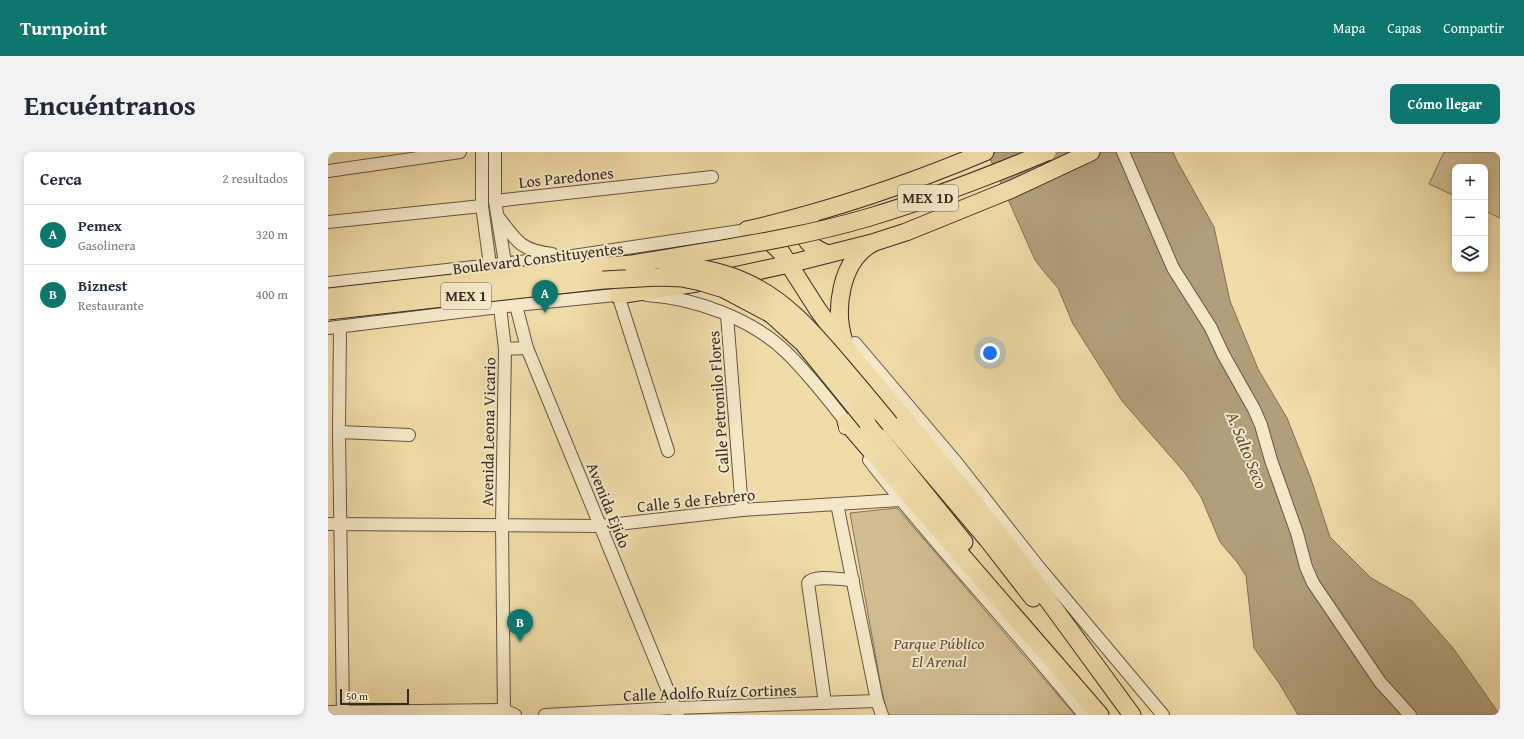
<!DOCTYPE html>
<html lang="es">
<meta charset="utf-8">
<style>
:root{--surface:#fff;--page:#f2f2f3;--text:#1f2937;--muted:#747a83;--line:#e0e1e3;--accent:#0f766e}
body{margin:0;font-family:"Gentium Book Plus",serif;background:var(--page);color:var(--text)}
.controls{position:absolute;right:12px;top:12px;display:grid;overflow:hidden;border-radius:8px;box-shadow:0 2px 6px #0003}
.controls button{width:36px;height:36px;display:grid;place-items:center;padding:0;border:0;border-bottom:1px solid var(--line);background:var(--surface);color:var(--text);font:20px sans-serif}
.scale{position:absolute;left:12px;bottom:10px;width:69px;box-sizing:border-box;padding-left:4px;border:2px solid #372822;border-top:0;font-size:11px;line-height:14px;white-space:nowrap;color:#372822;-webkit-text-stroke:3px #f5e8c7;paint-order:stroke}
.you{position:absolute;left:662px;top:201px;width:14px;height:14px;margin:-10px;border:3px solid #fff;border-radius:50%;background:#1a73e8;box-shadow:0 0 0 6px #1a73e833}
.badge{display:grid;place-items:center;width:26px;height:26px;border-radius:50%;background:var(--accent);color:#fff;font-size:13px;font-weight:700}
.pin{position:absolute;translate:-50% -33px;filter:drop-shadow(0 1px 2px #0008)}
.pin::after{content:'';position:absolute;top:21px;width:14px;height:12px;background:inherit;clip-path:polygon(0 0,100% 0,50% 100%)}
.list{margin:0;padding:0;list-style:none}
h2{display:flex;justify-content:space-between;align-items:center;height:52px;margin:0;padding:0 16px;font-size:17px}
h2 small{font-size:13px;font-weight:400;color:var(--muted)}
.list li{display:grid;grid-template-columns:26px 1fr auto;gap:12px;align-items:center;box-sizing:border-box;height:60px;padding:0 16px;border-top:1px solid var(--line)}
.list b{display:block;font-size:15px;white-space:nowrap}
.list p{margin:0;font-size:13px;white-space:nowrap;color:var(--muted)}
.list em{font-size:13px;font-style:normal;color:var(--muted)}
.icon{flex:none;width:22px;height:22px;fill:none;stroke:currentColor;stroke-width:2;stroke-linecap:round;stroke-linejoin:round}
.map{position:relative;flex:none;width:1172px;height:563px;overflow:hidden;border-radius:8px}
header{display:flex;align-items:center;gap:24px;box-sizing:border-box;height:56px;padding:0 20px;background:var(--accent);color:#fff}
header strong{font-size:19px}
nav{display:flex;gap:22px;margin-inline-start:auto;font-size:14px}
.intro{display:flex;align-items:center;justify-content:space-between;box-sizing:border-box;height:96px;padding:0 24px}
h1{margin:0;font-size:28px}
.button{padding:10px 18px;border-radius:8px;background:var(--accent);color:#fff;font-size:14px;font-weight:700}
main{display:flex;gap:24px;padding:0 24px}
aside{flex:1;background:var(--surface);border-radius:8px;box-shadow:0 2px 6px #0003}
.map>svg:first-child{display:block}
.green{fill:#d1bd92;stroke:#84725a}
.water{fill:#b19f7b;stroke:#806f57}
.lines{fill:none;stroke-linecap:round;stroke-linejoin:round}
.minor-casing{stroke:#655544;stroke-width:14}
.highway-casing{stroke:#372822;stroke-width:19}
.minor{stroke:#f5e8c7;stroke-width:12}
.highway{stroke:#f0dca9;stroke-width:17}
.highway-bridge-casing{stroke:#372822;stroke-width:19;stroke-linecap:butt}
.highway-bridge{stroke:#f0dca9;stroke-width:17}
.labels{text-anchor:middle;stroke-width:4;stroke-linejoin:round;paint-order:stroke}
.shield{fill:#f5e8c7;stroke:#706254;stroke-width:1}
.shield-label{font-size:15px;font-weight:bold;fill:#372822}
.street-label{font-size:16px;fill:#372822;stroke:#f5e8c7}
.park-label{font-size:16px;font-style:italic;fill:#5e4d3e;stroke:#f5e8c7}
.water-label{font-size:17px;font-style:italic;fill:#5c4c3d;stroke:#f5e8c7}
</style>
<header>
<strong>Turnpoint</strong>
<nav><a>Mapa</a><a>Capas</a><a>Compartir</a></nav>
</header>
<div class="intro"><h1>Encuéntranos</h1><a class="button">Cómo llegar</a></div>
<main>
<aside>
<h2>Cerca<small>2 resultados</small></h2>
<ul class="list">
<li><span class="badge">A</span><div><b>Pemex</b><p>Gasolinera</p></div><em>320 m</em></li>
<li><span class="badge">B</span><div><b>Biznest</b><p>Restaurante</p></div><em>400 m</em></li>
</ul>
</aside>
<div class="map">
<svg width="1172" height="563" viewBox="0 0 1172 563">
<rect width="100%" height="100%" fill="#f0dca9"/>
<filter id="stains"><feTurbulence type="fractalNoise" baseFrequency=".005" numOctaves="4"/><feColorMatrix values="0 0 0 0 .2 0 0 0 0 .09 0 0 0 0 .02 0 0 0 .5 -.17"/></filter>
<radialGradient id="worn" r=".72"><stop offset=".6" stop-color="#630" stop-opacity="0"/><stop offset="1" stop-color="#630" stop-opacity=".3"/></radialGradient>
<g class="green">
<path d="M 1116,0 L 1172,0 L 1172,66 L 1157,59 L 1157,15 L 1127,15 L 1127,44 L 1101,32 Z"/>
<path d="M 569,356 L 747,563 L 560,563 L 554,540 L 522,361 Z"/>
</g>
<path class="water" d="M 659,0 L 845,0 L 849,9 L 886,75 L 902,149 L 930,217 L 959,266 L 983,327 L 1002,385 L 1043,426 L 1084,449 L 1125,496 L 1172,563 L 970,563 L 951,531 L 926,496 L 918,424 L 909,410 L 892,390 L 873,345 L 857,321 L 794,249 L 745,172 L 730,136 L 717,121 L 707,108 Z"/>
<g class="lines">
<defs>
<g id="minor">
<path d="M 154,0 L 154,54 L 162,113 L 172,155 L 177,197 L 174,372 L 176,563"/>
<path d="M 167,0 L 167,49 L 177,111 L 199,196 L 350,563"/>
<path d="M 795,0 L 845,116 L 883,176 L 895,202 L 926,257 L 933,273 L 943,308 L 969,381 L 978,415 L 985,431 L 1052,530 L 1082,563"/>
<path d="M 0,19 L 132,0"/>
<path d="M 167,49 L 384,25"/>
<path d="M 171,66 C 189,90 193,98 224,102"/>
<path d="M 0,70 L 154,54"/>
<path d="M 0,131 L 245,104 L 419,78"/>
<path d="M 290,143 L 340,299"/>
<path d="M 319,143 C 367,146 424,167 458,200 C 480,221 499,246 518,270 L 517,276"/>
<path d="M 399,163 L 414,358"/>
<path d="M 12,175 L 11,280 L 15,563"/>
<path d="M 0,176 L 188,153 L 297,142"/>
<path d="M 527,191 L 628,310 L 709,413 L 835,563"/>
<path d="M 177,197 L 199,196"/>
<path d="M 11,280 L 81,283"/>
<path d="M 541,308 C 609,396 687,476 756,563"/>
<path d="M 509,352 L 549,549 L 554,563"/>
<path d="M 0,372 L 272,374 L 414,358 L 572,348"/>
<path d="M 497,551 L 480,431 C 487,422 513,428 525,428"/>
<path d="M 0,560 L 176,558 L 187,563"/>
<path d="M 217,563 L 347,556 L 549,549"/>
</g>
<g id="highway">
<path d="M 482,69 C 471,89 483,95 500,102"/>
<path d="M 419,78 L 436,84 L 453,100 L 490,158 L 520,199 L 652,358 L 690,407 L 804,563"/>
<path d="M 419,78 C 501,59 579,33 657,0"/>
<path d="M 267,115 L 304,112"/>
<path d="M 397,126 L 461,112 L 544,91 L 578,80 L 684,37 L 763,0"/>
<path d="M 290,143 L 369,131"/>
<path d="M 516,189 C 506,159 512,110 543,92"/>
<path d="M 518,270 L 772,563"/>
<path d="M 539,270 L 636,390"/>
<path d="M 562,272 L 660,388 L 705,446"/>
</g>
</defs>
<use href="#minor" class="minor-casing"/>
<use href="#highway" class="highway-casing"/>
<use href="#minor" class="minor"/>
<use href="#highway" class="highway"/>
<defs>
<g id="highway-bridge">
<path d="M 304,112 C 384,98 465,88 542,65 C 603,47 661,24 719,0"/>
<path d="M 338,112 C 364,114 390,118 415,129 C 455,146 483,178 511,211 C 528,231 545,251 562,272"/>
<path d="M 0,145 L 267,115"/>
<path d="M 0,159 L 276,128 L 331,125 L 354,126 L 373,130 L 396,137 L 443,162 L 475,191 L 539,270"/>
</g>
</defs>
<use href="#highway-bridge" class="highway-bridge-casing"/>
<use href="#highway-bridge" class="highway-bridge"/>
</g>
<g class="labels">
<g class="shield">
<rect x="570" y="33" width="60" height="26" rx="3"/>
<rect x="113" y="131" width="50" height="26" rx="3"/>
</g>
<g class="shield-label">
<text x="600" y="51">MEX 1D</text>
<text x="138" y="149">MEX 1</text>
</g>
<g class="street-label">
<text transform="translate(238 25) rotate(-6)" y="6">Los Paredones</text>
<text transform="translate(210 106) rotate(-7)" y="6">Boulevard Constituyentes</text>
<text transform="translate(390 250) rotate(-94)" y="6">Calle Petronilo Flores</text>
<text transform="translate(160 280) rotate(-89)" y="6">Avenida Leona Vicario</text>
<text transform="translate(368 348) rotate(-6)" y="6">Calle 5 de Febrero</text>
<text transform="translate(281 353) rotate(68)" y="6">Avenida Ejido</text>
<text transform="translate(382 540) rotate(-2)" y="6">Calle Adolfo Ruíz Cortines</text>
</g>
<g class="park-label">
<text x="611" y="497">Parque Público<tspan x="611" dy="18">El Arenal</tspan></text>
</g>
<g class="water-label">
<text transform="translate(919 298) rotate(68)" y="6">A. Salto Seco</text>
</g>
</g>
<rect width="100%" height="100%" filter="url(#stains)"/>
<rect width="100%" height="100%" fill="url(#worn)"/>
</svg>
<div class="controls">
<button>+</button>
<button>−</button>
<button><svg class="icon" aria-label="layers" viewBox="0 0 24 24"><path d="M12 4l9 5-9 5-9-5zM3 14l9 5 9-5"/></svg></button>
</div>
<div class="scale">50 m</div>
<div class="you"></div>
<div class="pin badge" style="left:217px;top:161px">A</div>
<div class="pin badge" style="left:192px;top:490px">B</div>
</div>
</main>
